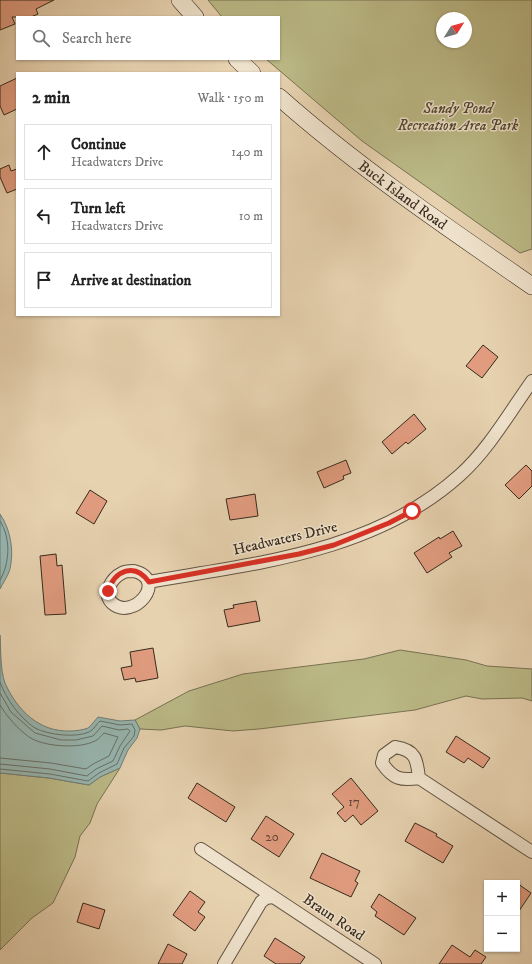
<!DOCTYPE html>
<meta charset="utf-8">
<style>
:root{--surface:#fff;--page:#f2f2f2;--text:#222;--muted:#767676;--line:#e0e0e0}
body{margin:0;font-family:"IM FELL DW Pica",serif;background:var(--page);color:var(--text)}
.controls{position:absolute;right:12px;bottom:12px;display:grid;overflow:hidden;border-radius:0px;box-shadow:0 1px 3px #0004}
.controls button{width:36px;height:36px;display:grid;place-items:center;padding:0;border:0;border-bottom:1px solid var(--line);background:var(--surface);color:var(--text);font:20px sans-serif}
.compass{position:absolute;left:436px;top:12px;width:36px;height:36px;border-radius:50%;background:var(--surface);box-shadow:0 1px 3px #0004;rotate:53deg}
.stop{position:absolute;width:12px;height:12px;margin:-9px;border:3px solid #d93025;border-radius:50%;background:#fff}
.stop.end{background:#d93025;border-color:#fff;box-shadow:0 1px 4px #0008}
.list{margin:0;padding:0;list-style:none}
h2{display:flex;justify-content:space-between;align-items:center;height:52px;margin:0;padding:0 16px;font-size:17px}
h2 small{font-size:13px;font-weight:400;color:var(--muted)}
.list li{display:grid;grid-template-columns:26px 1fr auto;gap:12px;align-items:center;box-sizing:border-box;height:56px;margin:0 8px 8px;padding:0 8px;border:1px solid var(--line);border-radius:0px}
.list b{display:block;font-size:15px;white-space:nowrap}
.list p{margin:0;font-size:13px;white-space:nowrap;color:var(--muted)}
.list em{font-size:13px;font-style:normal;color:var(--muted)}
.icon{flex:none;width:22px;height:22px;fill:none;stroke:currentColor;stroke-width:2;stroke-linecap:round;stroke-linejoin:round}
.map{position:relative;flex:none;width:532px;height:964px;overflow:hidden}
.search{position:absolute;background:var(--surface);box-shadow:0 1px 3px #0004;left:16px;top:16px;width:264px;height:44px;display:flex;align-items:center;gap:10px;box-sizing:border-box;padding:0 14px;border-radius:0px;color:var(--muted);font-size:15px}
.panel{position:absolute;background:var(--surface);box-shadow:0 1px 3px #0004;left:16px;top:72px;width:264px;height:244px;border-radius:0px}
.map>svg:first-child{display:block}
.green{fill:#bbba87;stroke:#797252;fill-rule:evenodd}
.water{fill:#97b6b1;stroke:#717e76}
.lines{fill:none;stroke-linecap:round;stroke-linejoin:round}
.shore{stroke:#677067;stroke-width:1}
.building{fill:#e19c7f;stroke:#372a1d}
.street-casing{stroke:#635442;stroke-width:14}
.secondary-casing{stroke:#372a1d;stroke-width:18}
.street{stroke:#efe2cc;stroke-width:12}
.secondary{stroke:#efe2cc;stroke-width:17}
.route{stroke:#d93025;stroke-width:5}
.labels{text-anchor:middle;stroke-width:3;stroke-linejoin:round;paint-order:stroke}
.number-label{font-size:13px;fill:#624636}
.park-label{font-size:15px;font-style:italic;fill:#514732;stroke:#efe2cc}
.street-label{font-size:15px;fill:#372a1d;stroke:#efe2cc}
</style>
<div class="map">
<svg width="532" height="964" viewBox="0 0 532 964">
<rect width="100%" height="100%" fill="#e7d2b0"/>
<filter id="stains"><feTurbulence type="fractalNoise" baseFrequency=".005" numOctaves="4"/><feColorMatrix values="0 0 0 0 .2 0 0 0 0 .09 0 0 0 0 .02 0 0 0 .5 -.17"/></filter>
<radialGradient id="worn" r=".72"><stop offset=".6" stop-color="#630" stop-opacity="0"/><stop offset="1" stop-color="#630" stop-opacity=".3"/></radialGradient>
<g class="green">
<path d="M 208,0 L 532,0 L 532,249 L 520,253 L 362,141 L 266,59 L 279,59 L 279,17 L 222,17 ZM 442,18 L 466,18 L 466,42 L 442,42 Z"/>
<path d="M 400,650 L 466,660 L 487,666 L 532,669 L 532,701 L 522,698 L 482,699 L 466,696 L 415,710 L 259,729 L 233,731 L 185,726 L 161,730 L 140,729 L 135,720 L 189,691 L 243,674 L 364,659 Z"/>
<path d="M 120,768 L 97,804 L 90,823 L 80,836 L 75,857 L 53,903 L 32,918 L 0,950 L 0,773 L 49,778 L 89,785 L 100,777 Z"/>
</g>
<g class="water">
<path d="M 0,514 C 11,530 14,551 10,569 C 8,576 3,583 0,589 Z"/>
<path d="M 0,635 C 1,650 0,669 5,683 C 17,710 39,732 70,731 C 75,731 83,730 88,728 C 91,726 95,720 98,717 L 120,721 L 135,720 L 140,729 L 137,738 L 128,750 L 120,768 L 100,777 L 89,785 L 49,778 L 0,773 Z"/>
</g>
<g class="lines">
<g class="shore">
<path d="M 0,521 C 11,538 10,563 0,580"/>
<path d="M 0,682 C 6,699 20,718 35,728 C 48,735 76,738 89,732 C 94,730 96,724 100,721 L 120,725 L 132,724 L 135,730 L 134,736 L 124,748 L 117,764 L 99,773 L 88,781 L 50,774 L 0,769"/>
<path d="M 0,693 L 11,712 L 35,733 L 61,740 L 76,740 L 93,736 L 102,726 L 119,730 L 128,729 L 130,731 L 120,746 L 113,761 L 96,769 L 87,776 L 50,769 L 0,764"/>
<path d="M 0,705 C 7,717 18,729 29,737 C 44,747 79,749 95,741 C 99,739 101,736 104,733 L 118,737 L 109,756 L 93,764 L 86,769 L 51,763 L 0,758"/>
</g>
</g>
<g class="building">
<path d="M 0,0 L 54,0 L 36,9 L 38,14 L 31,17 L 12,17 L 15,24 L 0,30 Z"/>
<path d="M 17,78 L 17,109 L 4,115 L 0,106 L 0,86 Z"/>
<path d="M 9,165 L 11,171 L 17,169 L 17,189 L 7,193 L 0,177 L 0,169 Z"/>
<path d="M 483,345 L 498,357 L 482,378 L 466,366 Z"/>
<path d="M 414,414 L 426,429 L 408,444 L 406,442 L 392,454 L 382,442 Z"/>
<path d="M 346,460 L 351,473 L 343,476 L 344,479 L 324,488 L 317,472 Z"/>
<path d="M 526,465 L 532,471 L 532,486 L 519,499 L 505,485 Z"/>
<path d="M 90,490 L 107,501 L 94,524 L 76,513 Z"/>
<path d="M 255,494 L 258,516 L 230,520 L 226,499 Z"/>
<path d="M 453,531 L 462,546 L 449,553 L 452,557 L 427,573 L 414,553 L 439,537 L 440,539 Z"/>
<path d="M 56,554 L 57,566 L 62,565 L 66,614 L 45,615 L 40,556 Z"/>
<path d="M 256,601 L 260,621 L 228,627 L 224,610 L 234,608 L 233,605 Z"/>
<path d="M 153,648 L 158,678 L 136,682 L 135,678 L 124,680 L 121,668 L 132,666 L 130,652 Z"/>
<path d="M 456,736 L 490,758 L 483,768 L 468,758 L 464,763 L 446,752 Z"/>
<path d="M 351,778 L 378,811 L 361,825 L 353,815 L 345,822 L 337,813 L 344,807 L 332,794 Z"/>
<path d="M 197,783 L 235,807 L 226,822 L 188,798 Z"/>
<path d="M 266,816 L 294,834 L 279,857 L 251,839 Z"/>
<path d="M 415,823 L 437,834 L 436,836 L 453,846 L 443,863 L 405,841 Z"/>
<path d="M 322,853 L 360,871 L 355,881 L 358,883 L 351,897 L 310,878 Z"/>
<path d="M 517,883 L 531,893 L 517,914 Z"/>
<path d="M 190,891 L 205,902 L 198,912 L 205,917 L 195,931 L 173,915 Z"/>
<path d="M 379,894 L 416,918 L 404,935 L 375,916 L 377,912 L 371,907 Z"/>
<path d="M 83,903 L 105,910 L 99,929 L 77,922 Z"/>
<path d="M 275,938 L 305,957 L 300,964 L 276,964 L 264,956 Z"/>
<path d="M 168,944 L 187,954 L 182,964 L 158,964 Z"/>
<path d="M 452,945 L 470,957 L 475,950 L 486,957 L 481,964 L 439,964 Z"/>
</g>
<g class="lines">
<defs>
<g id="street">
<path d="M 134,571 C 169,580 133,622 112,603 C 102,593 112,578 122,573 C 125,571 130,571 134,571 Z"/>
<path d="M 149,582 C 257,563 375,552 460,475 C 488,450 510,412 532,381"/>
<path d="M 419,778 C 417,760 416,750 395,747 L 384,755 L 382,763 C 393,779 401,781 419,778 L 532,852"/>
<path d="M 201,849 L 375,964"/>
<path d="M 224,964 L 261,902 L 266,898 L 273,897"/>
</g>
<g id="secondary">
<path d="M 180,0 L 195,17"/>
<path d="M 237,59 L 252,73"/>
<path id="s1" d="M 279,97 C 358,167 445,226 532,286"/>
</g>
</defs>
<use href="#street" class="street-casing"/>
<use href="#secondary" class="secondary-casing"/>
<use href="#street" class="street"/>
<use href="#secondary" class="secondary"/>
</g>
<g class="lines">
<path class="route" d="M 108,591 C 115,570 135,562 149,582 L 299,554 L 334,545 L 389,523 L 412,511"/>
</g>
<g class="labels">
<g class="number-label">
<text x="354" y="806">17</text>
<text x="272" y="841">20</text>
</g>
<g class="park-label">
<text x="458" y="113">Sandy Pond<tspan x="458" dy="17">Recreation Area Park</tspan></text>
</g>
<g class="street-label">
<text dy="5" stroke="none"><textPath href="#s1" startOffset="158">Buck Island Road</textPath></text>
<text transform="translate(285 538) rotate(-13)" y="5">Headwaters Drive</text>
<text transform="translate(334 917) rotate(34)" y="5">Braun Road</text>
</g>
</g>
<rect width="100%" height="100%" filter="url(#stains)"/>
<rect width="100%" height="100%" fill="url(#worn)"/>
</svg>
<div class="controls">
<button>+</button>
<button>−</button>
</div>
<svg class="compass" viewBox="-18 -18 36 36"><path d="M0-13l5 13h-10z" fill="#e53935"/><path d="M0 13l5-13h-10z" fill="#767676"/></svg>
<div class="stop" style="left:412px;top:511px"></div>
<div class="stop end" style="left:108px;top:591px"></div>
<div class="search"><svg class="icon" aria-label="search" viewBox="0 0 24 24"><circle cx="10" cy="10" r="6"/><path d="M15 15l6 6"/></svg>Search here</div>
<section class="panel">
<h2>2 min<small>Walk · 150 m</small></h2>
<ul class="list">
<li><svg class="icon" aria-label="ahead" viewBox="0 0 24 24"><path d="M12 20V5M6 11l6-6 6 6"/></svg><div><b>Continue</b><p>Headwaters Drive</p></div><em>140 m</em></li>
<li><svg class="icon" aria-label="left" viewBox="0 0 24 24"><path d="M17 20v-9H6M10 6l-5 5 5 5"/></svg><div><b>Turn left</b><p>Headwaters Drive</p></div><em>10 m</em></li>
<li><svg class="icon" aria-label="arrive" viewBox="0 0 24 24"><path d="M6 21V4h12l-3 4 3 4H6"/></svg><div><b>Arrive at destination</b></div></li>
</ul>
</section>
</div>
